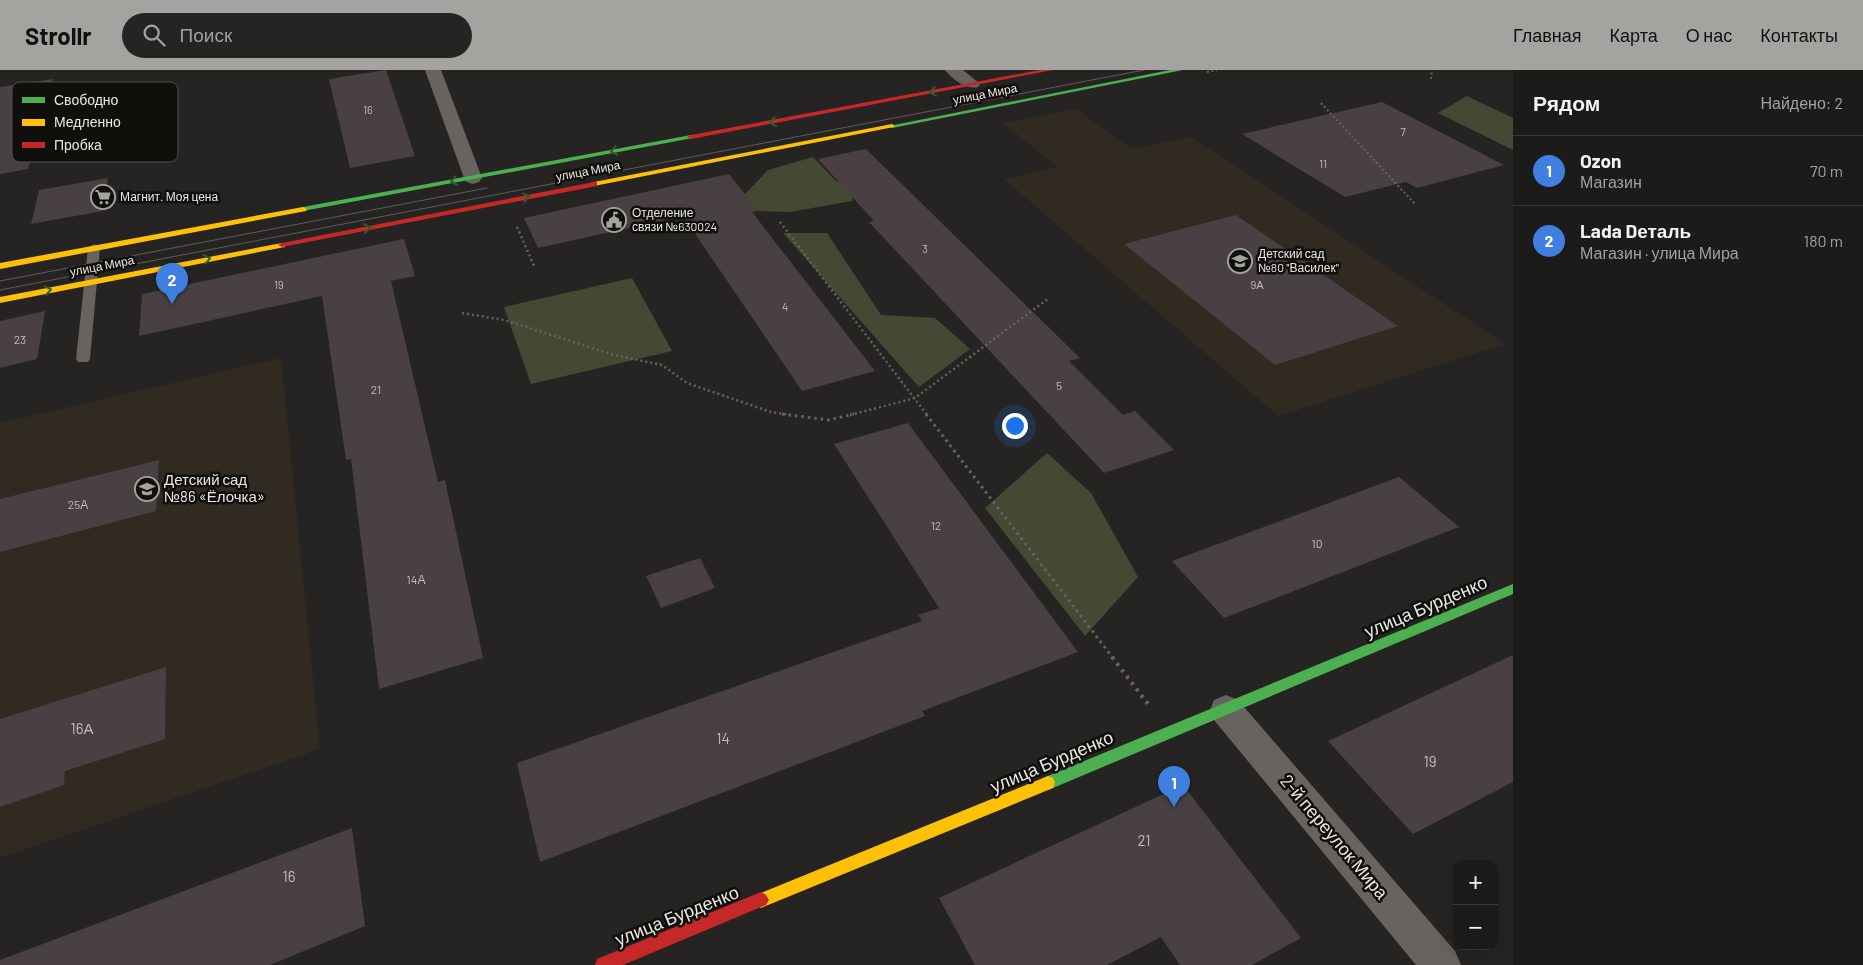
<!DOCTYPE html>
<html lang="ru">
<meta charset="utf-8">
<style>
:root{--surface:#1c1b1a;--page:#252423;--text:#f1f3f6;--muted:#a0a1a2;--line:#3a3939;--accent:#a5a3a0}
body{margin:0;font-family:Barlow,sans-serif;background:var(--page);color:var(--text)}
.controls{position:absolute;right:15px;bottom:15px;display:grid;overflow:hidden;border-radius:10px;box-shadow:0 5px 20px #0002}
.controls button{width:45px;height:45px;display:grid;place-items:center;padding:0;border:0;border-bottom:1px solid var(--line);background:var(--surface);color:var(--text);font:25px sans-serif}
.you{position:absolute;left:1014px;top:355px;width:18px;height:18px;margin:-12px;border:4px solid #fff;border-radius:50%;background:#1a73e8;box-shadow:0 0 0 8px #1a73e833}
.badge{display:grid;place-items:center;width:32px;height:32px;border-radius:50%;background:var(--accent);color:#fff;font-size:16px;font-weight:700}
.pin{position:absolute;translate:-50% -41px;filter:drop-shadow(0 1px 2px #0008)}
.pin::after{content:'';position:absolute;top:26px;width:18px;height:15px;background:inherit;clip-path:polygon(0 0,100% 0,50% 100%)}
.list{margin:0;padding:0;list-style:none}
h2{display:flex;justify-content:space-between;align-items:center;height:65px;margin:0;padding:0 20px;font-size:21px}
h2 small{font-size:16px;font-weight:400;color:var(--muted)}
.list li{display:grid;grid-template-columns:32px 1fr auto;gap:15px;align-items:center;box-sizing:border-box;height:70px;padding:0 20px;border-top:1px solid var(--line)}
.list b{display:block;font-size:19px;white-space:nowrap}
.list p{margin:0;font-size:16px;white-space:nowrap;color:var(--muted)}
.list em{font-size:16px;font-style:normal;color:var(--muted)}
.icon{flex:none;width:28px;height:28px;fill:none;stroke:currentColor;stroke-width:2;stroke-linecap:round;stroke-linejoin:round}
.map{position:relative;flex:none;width:1513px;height:895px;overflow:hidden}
header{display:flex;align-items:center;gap:30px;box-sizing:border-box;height:70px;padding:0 25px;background:var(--accent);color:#111}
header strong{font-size:24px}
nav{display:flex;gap:28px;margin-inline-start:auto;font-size:18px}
.search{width:350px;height:45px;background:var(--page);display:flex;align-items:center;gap:12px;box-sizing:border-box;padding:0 18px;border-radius:28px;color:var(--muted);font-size:19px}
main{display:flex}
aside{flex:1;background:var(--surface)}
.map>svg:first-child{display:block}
.built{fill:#302a20}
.green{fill:#434933}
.building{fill:#484042}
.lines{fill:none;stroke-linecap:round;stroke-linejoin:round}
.path-far3{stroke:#66635f;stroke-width:2;stroke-dasharray:2 2.5;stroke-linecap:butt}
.path-far2{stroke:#66635f;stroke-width:2.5;stroke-dasharray:2 3;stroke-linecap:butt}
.path-far1{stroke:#66635f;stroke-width:3;stroke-dasharray:2.5 4;stroke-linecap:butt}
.path{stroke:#66635f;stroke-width:4;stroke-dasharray:3 5;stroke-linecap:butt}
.lane{fill:#67635e;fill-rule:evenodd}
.street{fill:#67635e;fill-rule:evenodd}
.fast{fill:#4caf50;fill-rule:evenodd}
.slow{fill:#ffc107;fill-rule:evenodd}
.jam{fill:#c62828;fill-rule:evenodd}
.tram{stroke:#605c59;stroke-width:1}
.oneway{stroke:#2e5f2e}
.labels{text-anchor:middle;stroke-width:5;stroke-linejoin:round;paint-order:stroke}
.far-number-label{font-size:11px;fill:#c2bebc}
.far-street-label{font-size:12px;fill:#eae8e4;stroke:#100f0c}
.far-poi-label{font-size:12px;fill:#eae8e4;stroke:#100f0c;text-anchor:start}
.number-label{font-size:12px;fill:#c2bebc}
.poi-label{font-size:15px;fill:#eae8e4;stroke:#100f0c;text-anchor:start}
.near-number-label{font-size:15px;fill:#c2bebc}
.near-street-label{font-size:18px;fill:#eae8e4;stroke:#100f0c}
.key{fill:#100f0c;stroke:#51504d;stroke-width:1}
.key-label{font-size:14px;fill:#eae8e4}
</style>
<header>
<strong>Strollr</strong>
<div class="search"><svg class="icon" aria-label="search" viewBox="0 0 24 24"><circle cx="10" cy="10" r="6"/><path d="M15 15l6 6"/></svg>Поиск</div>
<nav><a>Главная</a><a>Карта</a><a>О нас</a><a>Контакты</a></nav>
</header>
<main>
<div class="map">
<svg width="1513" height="895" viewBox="0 0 1513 895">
<rect width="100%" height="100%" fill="#262422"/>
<g class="built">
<path d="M 1076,39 L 1132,79 L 1191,67 L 1505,274 L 1278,346 L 1004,109 L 1058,97 L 1003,53 Z"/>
<path d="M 281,288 L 320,679 L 0,788 L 0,353 Z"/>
</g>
<g class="green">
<path d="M 1467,26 L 1513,48 L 1513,80 L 1438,43 Z"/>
<path d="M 813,87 L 836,111 L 856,117 L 852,131 L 790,142 L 758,141 L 744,125 L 768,100 Z"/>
<path d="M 783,163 L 827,163 L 881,245 L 935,248 L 970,279 L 919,317 Z"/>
<path d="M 632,208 L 672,281 L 531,314 L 504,237 Z"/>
<path d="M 1047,383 L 1091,423 L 1138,507 L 1085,566 L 985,438 Z"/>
</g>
<g class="building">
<path d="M 386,0 L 415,86 L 350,98 L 329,9 Z"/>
<path d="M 53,9 L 28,99 L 0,104 L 0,17 Z"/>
<path d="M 1382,32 L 1504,95 L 1417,118 L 1406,112 L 1345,127 L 1242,64 Z"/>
<path d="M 866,79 L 1080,288 L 1069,291 L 1123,345 L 1135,341 L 1174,380 L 1104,403 L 869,152 L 874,151 L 818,89 Z"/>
<path d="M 729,104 L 758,141 L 752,142 L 875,301 L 802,321 L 683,146 L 538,178 L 524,148 Z"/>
<path d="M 108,108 L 103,141 L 31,154 L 39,120 Z"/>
<path d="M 1236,145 L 1398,256 L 1275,295 L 1124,174 Z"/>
<path d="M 404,169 L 415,206 L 391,211 L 438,412 L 445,410 L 483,588 L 379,619 L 351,389 L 346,390 L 322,226 L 139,266 L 142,224 Z"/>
<path d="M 45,241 L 37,289 L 0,298 L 0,251 Z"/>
<path d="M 908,353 L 1078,582 L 922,641 L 925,646 L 540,792 L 517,693 L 922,551 L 918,545 L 939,538 L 834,374 Z"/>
<path d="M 159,390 L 156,441 L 0,482 L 0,429 Z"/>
<path d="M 1399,407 L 1459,457 L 1224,548 L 1172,491 Z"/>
<path d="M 700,488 L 715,518 L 661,538 L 646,506 Z"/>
<path d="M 1513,585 L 1513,712 L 1413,764 L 1328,671 Z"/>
<path d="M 166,597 L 165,669 L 65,701 L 64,715 L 0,737 L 0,649 Z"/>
<path d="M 1183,715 L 1301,868 L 1252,895 L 1180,895 L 1161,867 L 1107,895 L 975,895 L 939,828 Z"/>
<path d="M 352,758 L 365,856 L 270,895 L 0,895 L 0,890 Z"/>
</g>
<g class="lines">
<g class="path-far3">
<path d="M 1207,2 L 1217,0"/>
<path d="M 1431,9 L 1432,0"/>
<path d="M 1321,33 L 1416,135"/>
</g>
<g class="path-far2">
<path d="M 780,152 L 927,345"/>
<path d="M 517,157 L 535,198"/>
<path d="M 462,243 L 504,250 L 614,285 L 662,295 L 687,313 L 771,342 L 791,345"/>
<path d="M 850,345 L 915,328 L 1049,228"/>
</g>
<g class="path-far1">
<path d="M 782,344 L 829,350 L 854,344"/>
<path d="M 926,344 L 1113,588"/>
</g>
<path class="path" d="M 1112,587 L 1148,634"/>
<path class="lane" d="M 94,174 L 100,178 L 90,289 L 88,292 L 78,292 L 76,289 L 88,178 Z"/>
<g class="street">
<path d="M 425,0 L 441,0 L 482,108 L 479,112 L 473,114 L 467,112 L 464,108 Z"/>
<path d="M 945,0 L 963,0 L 980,14 L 978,17 C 966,20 952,9 945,0 Z"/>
<path d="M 1226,625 L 1238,630 L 1455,881 L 1461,895 L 1416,895 L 1214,650 L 1210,640 L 1214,630 Z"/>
</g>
<g class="fast">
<path d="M 1170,0 L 1183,0 L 892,58 L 889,56 Z"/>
<path d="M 691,65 L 695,67 L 693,68 L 303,141 L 299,139 L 303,137 Z"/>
<path d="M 1513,514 L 1513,524 L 1053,718 L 1048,720 L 1043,718 L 1041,713 L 1043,708 Z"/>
</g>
<g class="slow">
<path d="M 892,54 L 894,55 L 894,57 L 594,116 L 590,114 L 594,112 Z"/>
<path d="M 303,137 L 307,139 L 306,141 L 0,199 L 0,193 Z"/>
<path d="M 282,173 L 285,173 L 285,177 L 0,233 L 0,227 Z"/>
<path d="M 1048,706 L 1053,708 L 1055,713 L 1053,718 L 761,838 L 756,835 L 753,830 L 756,825 Z"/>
</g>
<g class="jam">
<path d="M 1040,0 L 1053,0 L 691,69 L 687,67 L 691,65 Z"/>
<path d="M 594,112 L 597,112 L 597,116 L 282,177 L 278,175 L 282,173 Z"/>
<path d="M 761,822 L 766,825 L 769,830 L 766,835 L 623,895 L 595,895 L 597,889 Z"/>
</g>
<g class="tram">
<path d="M 0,211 L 487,118"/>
<path d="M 0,220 L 1144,0"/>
</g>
</g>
<defs><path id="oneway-chevron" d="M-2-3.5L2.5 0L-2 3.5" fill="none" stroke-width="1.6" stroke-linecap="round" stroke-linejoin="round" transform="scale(1.25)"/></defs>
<g class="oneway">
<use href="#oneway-chevron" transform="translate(933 22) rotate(169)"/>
<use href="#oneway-chevron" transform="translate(773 52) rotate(169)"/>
<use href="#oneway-chevron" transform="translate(614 81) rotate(169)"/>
<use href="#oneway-chevron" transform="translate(454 111) rotate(169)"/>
<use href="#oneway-chevron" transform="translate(526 127) rotate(-11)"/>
<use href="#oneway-chevron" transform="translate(367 158) rotate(-11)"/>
<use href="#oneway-chevron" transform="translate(207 189) rotate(-11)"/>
<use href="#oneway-chevron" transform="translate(48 220) rotate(-11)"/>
</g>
<defs>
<symbol id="supermarket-ring" viewBox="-11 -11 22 22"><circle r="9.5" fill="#100f0c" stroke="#a5a3a0" stroke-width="1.5"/><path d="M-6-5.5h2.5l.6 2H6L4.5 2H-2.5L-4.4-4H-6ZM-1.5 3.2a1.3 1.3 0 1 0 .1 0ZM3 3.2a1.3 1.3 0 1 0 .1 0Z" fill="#a5a3a0"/></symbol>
<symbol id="civic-ring" viewBox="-11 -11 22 22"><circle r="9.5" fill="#100f0c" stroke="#a5a3a0" stroke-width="1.5"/><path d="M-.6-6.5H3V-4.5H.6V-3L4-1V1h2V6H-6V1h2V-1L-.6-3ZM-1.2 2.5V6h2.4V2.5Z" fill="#a5a3a0"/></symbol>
<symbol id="school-ring" viewBox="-11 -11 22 22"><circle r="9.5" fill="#100f0c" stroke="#a5a3a0" stroke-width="1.5"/><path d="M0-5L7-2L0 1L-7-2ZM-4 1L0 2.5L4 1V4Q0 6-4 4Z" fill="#a5a3a0"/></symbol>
</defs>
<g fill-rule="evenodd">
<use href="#supermarket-ring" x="89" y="113" width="28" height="28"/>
<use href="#civic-ring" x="600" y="136" width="28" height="28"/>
<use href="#school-ring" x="1226" y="177" width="28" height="28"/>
<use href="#school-ring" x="133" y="405" width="28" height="28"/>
</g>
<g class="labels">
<g class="far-number-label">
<text x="368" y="44">16</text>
<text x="1403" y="66">7</text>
<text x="1323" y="98">11</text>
<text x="925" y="183">3</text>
<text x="279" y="219">19</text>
<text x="1257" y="219">9А</text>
<text x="785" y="241">4</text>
</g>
<g class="far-street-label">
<text transform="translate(985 24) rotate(-11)" y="4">улица Мира</text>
<text transform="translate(588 101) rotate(-11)" y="4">улица Мира</text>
<text transform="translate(102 196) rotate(-11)" y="4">улица Мира</text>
</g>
<g class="far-poi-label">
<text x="120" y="131">Магнит. Моя цена</text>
<text x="632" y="147">Отделение<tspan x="632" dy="14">связи №630024</tspan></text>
<text x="1258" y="188">Детский сад<tspan x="1258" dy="14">№80 "Василек"</tspan></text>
</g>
<g class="number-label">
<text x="20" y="274">23</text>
<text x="1059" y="320">5</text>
<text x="376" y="324">21</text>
<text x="78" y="439">25А</text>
<text x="936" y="460">12</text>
<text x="1317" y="478">10</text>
<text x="416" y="514">14А</text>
</g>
<g class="poi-label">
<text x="164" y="415">Детский сад<tspan x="164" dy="17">№86 «Ёлочка»</tspan></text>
</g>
<g class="near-number-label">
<text x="82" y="664">16А</text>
<text x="723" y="674">14</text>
<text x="1430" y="697">19</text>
<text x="1144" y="776">21</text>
<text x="289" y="812">16</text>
</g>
<g class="near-street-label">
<text transform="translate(1426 537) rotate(-23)" y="6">улица Бурденко</text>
<text transform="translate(1052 692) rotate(-23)" y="6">улица Бурденко</text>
<text transform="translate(1334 767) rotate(50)" y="6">2-й переулок Мира</text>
<text transform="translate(677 846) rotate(-22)" y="6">улица Бурденко</text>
</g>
</g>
<rect x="12" y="12" width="166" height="80" rx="8" class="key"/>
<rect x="22" y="27" width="23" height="6" fill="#4caf50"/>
<rect x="22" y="49" width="23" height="7" fill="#ffc107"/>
<rect x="22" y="72" width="23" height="6" fill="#c62828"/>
<g class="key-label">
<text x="54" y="35">Свободно</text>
<text x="54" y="57">Медленно</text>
<text x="54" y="80">Пробка</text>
</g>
</svg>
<div class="controls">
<button>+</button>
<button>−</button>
</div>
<div class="you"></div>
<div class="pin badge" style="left:1174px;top:737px;background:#3f7fe0">1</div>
<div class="pin badge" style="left:172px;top:234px;background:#3f7fe0">2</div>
</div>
<aside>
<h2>Рядом<small>Найдено: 2</small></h2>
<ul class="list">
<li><span class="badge" style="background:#3f7fe0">1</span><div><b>Ozon</b><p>Магазин</p></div><em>70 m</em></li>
<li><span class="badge" style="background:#3f7fe0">2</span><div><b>Lada Dеталь</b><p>Магазин · улица Мира</p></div><em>180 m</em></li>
</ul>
</aside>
</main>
